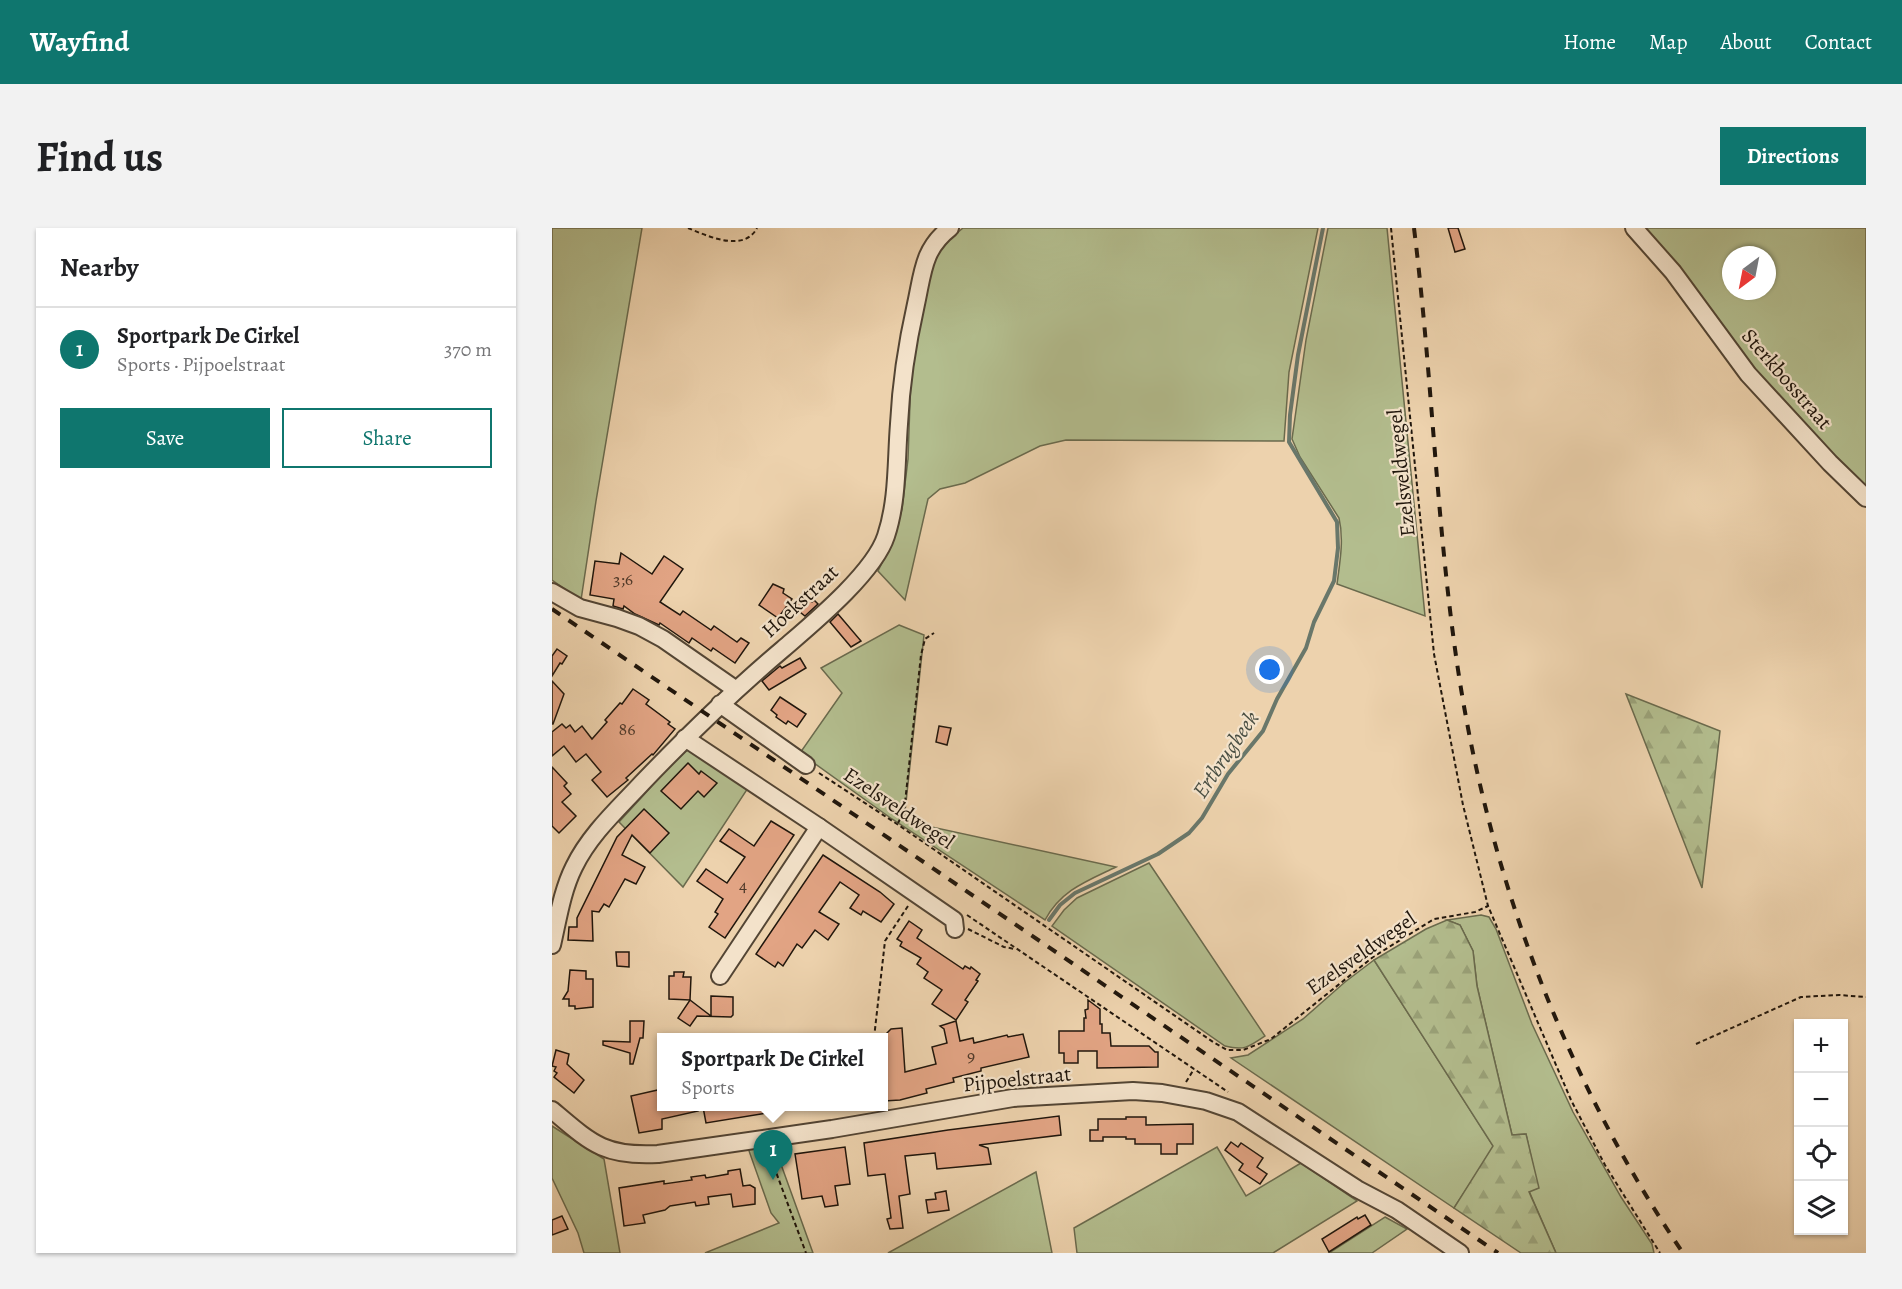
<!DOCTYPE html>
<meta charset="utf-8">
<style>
:root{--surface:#fff;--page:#f2f2f2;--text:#202124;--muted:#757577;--line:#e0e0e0;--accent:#0f766e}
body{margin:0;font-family:Alegreya,serif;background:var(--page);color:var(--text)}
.controls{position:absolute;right:18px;bottom:18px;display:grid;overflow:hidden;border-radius:0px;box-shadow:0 2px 4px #0004}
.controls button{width:54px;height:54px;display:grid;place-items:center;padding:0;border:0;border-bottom:2px solid var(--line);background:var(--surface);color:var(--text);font:30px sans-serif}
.compass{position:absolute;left:1170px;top:18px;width:54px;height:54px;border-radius:50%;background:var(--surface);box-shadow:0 2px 4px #0004;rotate:212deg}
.you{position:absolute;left:718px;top:442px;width:21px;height:21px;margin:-15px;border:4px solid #fff;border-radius:50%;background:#1a73e8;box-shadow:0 0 0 9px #1a73e833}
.badge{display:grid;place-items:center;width:39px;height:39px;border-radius:50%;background:var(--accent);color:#fff;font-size:20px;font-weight:700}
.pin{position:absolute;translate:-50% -50px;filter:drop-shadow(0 2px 3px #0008)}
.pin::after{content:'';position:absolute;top:32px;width:21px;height:18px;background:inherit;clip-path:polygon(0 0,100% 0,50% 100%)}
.popup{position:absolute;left:105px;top:805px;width:231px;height:78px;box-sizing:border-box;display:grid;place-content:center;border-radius:0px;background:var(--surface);filter:drop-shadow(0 2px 4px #0005);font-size:20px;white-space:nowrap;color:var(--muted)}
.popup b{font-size:22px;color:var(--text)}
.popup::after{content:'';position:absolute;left:50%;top:100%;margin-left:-12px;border:12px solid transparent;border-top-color:var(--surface)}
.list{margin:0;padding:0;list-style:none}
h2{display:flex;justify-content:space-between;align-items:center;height:78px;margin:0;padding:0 24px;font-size:26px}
h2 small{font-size:20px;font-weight:400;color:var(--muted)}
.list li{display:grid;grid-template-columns:39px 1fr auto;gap:18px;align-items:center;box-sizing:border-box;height:84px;padding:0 24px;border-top:2px solid var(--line)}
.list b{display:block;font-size:22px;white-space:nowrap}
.list p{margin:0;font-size:20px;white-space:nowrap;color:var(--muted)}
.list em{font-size:20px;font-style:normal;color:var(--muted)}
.actions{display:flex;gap:12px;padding:18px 24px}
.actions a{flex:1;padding:14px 0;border:2px solid var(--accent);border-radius:0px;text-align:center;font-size:21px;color:var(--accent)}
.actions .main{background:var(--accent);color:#fff}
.icon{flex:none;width:33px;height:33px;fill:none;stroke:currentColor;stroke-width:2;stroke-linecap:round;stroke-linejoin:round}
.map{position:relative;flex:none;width:1314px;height:1025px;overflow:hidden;border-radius:0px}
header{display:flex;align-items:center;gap:36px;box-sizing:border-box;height:84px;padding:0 30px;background:var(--accent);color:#fff}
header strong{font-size:28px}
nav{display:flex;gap:33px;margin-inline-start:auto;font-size:21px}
.intro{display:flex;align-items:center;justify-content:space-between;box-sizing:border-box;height:144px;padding:0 36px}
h1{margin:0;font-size:42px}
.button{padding:15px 27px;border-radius:0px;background:var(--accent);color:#fff;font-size:21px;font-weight:700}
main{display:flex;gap:36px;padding:0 36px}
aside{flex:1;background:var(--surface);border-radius:0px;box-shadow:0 2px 4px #0004}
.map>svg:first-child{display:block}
.grass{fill:#b3bd8e;stroke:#6a6a4d;stroke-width:1.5;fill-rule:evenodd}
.forest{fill:url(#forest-firs);stroke:#6a6a4d;stroke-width:1.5}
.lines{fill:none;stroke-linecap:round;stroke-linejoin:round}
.stream{stroke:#69776a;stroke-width:4}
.building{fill:#e2a484;stroke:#20160c;stroke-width:1.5}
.minor-casing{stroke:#534534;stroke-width:20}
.path{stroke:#20160c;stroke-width:2;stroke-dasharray:4.5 3;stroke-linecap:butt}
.minor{stroke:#f3e2ca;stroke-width:16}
.rail{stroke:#20160c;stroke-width:4;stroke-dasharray:10 10;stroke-linecap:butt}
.labels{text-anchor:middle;stroke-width:4.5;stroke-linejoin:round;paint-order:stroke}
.number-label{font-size:18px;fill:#503a2a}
.street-label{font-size:21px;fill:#20160c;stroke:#f3e2ca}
.water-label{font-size:22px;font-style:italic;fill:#4a4f43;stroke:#f3e2ca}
</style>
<header>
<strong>Wayfind</strong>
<nav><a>Home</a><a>Map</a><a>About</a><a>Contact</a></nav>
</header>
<div class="intro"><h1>Find us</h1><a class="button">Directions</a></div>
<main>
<aside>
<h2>Nearby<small></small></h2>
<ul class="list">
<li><span class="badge">1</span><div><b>Sportpark De Cirkel</b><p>Sports · Pijpoelstraat</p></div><em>370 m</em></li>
</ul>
<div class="actions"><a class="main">Save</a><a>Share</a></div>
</aside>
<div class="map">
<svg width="1314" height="1025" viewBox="0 0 1314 1025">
<defs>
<pattern id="forest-firs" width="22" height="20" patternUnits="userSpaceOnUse" patternTransform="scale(1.5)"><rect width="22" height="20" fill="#b3bd8e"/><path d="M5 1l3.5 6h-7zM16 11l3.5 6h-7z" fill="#9aa279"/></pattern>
</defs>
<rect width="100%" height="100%" fill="#edd2ad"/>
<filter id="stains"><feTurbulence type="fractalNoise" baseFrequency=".00333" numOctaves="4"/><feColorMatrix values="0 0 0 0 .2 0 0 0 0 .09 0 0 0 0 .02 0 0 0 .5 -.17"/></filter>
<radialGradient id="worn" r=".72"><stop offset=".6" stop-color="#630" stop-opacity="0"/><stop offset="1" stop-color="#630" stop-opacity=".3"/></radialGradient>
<g class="grass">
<path d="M 0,0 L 90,0 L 44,273 L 29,372 L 0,352 Z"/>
<path d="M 411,0 L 766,0 L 737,144 L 732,213 L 514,212 L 488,218 L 413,255 L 388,261 L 376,271 L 353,372 L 326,343 L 342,311 L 350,281 L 356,231 L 359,146 L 368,95 L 378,47 L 384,25 L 392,16 Z"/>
<path d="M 776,0 L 835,0 L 873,388 L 785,356 C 788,334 792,311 787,290 L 748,229 L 740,211 L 754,112 Z"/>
<path d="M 1089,0 L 1314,0 L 1314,259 L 1293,241 L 1213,155 L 1131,45 ZM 1179,27 L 1215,27 L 1215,63 L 1179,63 Z"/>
<path d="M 347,397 L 372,407 L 352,593 L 564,639 C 535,653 509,662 493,692 L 340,591 L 248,525 L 290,465 L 269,440 Z"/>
<path d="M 135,522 L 141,522 L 196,560 L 131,659 L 67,594 L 130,525 Z"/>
<path d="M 597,635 L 713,808 C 697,819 692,823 673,818 L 500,698 L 512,682 L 525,670 Z"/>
<path d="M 929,687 L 937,689 L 944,701 L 980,796 L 1021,884 L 1069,969 L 1100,1016 L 1102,1025 L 1004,1025 L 977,963 L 986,960 L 974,906 L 960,907 L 925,758 L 921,723 L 908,697 L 895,692 Z"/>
<path d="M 822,732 L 942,919 L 902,980 L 679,830 L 696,827 L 751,791 L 793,754 Z"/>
<path d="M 0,898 L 52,931 L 68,1025 L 32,1025 L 26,1005 L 0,950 Z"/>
<path d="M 222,917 L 261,1025 L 153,1025 L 227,995 L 219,985 L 196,920 Z"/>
<path d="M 665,919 L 694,968 L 749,935 L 805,973 L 721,1025 L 525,1025 L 522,1000 Z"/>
<path d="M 484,944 L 500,1025 L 336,1025 Z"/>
<path d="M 833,989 L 855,1001 L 820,1025 L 777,1025 Z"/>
</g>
<g class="forest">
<path d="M 1074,466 L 1168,503 L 1150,660 Z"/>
<path d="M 895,692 L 908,697 L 921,723 L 925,758 L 960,907 L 974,906 L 987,960 L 977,964 L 1004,1025 L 969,1025 L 902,980 L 941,918 L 822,732 L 874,701 Z"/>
</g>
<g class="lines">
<path class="stream" d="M 497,692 L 508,677 L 523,665 L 606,626 L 637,605 L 650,590 L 676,546 L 711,503 L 725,471 L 754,420 L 762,394 L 782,353 L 786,320 L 785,294 L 737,214 L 738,187 L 746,127 L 771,0"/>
</g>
<g class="building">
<path d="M 896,0 L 906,0 L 913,21 L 903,24 Z"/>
<path d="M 69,325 L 100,346 L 112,328 L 131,341 L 108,374 L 128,387 L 131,383 L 159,402 L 162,398 L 185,414 L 189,410 L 197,415 L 183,435 L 161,420 L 159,423 L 140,410 L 137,415 L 108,395 L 107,397 L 83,386 L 72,378 L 71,381 L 61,378 L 62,371 L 38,367 L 43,333 L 67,336 Z"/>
<path d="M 221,356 L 232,361 L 231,365 L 240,371 L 226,390 L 207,377 Z"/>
<path d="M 252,366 L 260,374 L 262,372 L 266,376 L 253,388 L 240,378 Z"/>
<path d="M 286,386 L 309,413 L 299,419 L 278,394 Z"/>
<path d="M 5,421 L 15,428 L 10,436 L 8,435 L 0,448 L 0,428 Z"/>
<path d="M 248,430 L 254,440 L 217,462 L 210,453 L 228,438 L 230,440 Z"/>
<path d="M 0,453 L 12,466 L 1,496 L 0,496 Z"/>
<path d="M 81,461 L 97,472 L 94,476 L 118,494 L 116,496 L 123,501 L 101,527 L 100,526 L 74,550 L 76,552 L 55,569 L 40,552 L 49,544 L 34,526 L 24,534 L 12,518 L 0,528 L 0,504 L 10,496 L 14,500 L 18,497 L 23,504 L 30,498 L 40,511 L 55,494 L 53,492 L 68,475 L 70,476 Z"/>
<path d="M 228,469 L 254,486 L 245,499 L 236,493 L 234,496 L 224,489 L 225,487 L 219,482 Z"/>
<path d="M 387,498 L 399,500 L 395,517 L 384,514 Z"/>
<path d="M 136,535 L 147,546 L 149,543 L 165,555 L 152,569 L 146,563 L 129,581 L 109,563 Z"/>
<path d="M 0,539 L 15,555 L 12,558 L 19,566 L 10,574 L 24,588 L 7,605 L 0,598 Z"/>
<path d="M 92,581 L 117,605 L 98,625 L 80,607 L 70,627 L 93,639 L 84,656 L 73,651 L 57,679 L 52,676 L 47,684 L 40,683 L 41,713 L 16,712 L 17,699 L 25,699 L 25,690 L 65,609 Z"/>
<path d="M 219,593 L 242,607 L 173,710 L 157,699 L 166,686 L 163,684 L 171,671 L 145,653 L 154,641 L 175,655 L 193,629 L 168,613 L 177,601 L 202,618 Z"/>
<path d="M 271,627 L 328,664 L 342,676 L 329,694 L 311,683 L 309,687 L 298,680 L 307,667 L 288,654 L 267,684 L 287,696 L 276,712 L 263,702 L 250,720 L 245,716 L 231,738 L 226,734 L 223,739 L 204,726 Z"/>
<path d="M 357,693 L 370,702 L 365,710 L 411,741 L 413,738 L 418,741 L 419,739 L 428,746 L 424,752 L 426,753 L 413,772 L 416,774 L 404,792 L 380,776 L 390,762 L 372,750 L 376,744 L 365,736 L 369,730 L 348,718 L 350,714 L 345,711 Z"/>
<path d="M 64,724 L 77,724 L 77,739 L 65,738 Z"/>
<path d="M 18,742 L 34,743 L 34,751 L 41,751 L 41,779 L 23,781 L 23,778 L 17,778 L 17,771 L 11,771 L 16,763 Z"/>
<path d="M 122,744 L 132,744 L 131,749 L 139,749 L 138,772 L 117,771 L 117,748 L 122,748 Z"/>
<path d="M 159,768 L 181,769 L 181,787 L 179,789 L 145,788 L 138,798 L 126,790 L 138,772 L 159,788 Z"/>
<path d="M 536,772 L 548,781 L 548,796 L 550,796 L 550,805 L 558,805 L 559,818 L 597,818 L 603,824 L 606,824 L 606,839 L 545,840 L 545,823 L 526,823 L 526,835 L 512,835 L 512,825 L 507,825 L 507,803 L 532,803 L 532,790 L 534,790 L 533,782 L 536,781 Z"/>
<path d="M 78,793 L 92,793 L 91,810 L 88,810 L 81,836 L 78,836 L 78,825 L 51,817 L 51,813 L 78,814 Z"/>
<path d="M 404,793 L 408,813 L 421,810 L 422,815 L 455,807 L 456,809 L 471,806 L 477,829 L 429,840 L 429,843 L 401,850 L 402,854 L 374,861 L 375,865 L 348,872 L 332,873 L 332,808 L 339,801 L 350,800 L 353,844 L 384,836 L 380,819 L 395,815 L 392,801 L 388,798 Z"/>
<path d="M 4,822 L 17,826 L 15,836 L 32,852 L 22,865 L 2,849 L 5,845 L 2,843 L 4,839 L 0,838 Z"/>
<path d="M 110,861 L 110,879 L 145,879 L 146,883 L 110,891 L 110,901 L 87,905 L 79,868 Z"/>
<path d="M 151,879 L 221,879 L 221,884 L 154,895 Z"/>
<path d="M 507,888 L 509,907 L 427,917 L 436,920 L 439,936 L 385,941 L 383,925 L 353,928 L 358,966 L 347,968 L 351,1000 L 338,1001 L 335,991 L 339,990 L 333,946 L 316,948 L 312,915 L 396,902 Z"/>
<path d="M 574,889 L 594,889 L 594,897 L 641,896 L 641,916 L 625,916 L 625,926 L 609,926 L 609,916 L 583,916 L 583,911 L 574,911 L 574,909 L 551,909 L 551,913 L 538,913 L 538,902 L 546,902 L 546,891 L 574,891 Z"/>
<path d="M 679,914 L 686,919 L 689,915 L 711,930 L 705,939 L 715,946 L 708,956 L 687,942 L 691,936 L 673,922 Z"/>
<path d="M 293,919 L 298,956 L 283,958 L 286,977 L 273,979 L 270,968 L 250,971 L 243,926 Z"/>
<path d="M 188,941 L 191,958 L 198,957 L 203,960 L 203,976 L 181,979 L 179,966 L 156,969 L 157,976 L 144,978 L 143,974 L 118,978 L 113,982 L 91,987 L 93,995 L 72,998 L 67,960 L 112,953 L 112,956 L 140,952 L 139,949 L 153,947 L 154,950 L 176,946 L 176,943 Z"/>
<path d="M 394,963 L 397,982 L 376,985 L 374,972 L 384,971 L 383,965 Z"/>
<path d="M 813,987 L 819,997 L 777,1024 L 770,1011 L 805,989 L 806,991 Z"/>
<path d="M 10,988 L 16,1001 L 0,1007 L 0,992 Z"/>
</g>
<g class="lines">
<defs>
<g id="minor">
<path d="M 1082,0 L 1121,44 L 1196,146 L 1278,235 L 1314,270"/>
<path d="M 0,364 L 28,380 L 65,390 L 87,398 L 111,411 L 183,461"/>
<path d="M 168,476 L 254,537"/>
<path d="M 133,510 L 267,599 L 402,692 L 403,701"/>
<path d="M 0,717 C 6,691 10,663 22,639 C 38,606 66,581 90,555 C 136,507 180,464 231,421 C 260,396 322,345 334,308 C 346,272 344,234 347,196 C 349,155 355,116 364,76 C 371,44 371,21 398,0"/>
<path d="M 168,748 L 267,599"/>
<path d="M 0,882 C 39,915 52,929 106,926 L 280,901 L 461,870 L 581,863 L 610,865 L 654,873 L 686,884 L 805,961 L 845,982 L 908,1025"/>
</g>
</defs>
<use href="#minor" class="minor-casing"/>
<g class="path">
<path d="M 136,0 C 155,8 192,25 205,0"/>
<path d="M 839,0 L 882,426 L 911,577 L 936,678 L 1019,872 L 1053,937 L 1108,1025"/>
<path d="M 267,545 L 345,596 L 661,814 L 675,822 L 691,822 L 719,811 L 821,729 L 882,691 L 923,684 L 936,678"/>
<path d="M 346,595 L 352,584 L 369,427 L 373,411 L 382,405"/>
<path d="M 415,687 L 676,864"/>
<path d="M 416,701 L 452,719 L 463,721"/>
<path d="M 322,810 L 333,713 L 356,678"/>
<path d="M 1144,816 L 1249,769 L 1287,767 L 1314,769"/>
<path d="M 634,854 L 642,841"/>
<path d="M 219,924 L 221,936 L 254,1025"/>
</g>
<use href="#minor" class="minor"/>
<g class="rail">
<path d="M 862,0 C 880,145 884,291 905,435 C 936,646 1011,848 1131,1025"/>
<path d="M 0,381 L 946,1025"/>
</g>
</g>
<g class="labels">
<g class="number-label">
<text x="71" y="357">3;6</text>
<text x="75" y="507">86</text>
<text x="191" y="663">4</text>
<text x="419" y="834">9</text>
</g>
<g class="street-label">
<text transform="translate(1235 151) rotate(49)" y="7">Sterkbosstraat</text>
<text transform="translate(849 245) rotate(-96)" y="7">Ezelsveldwegel</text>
<text transform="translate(248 373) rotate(-43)" y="7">Hoekstraat</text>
<text transform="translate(347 580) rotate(34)" y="7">Ezelsveldwegel</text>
<text transform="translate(809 725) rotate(-35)" y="7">Ezelsveldwegel</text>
<text transform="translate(465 851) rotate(-6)" y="7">Pijpoelstraat</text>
</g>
<g class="water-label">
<text transform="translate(673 526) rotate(-56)" y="8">Ertbrugbeek</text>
</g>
</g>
<rect width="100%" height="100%" filter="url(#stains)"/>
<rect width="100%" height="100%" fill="url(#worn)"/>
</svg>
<div class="controls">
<button>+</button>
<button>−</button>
<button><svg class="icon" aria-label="locate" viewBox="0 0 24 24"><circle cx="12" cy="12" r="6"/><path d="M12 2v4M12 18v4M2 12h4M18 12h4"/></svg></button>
<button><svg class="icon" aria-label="layers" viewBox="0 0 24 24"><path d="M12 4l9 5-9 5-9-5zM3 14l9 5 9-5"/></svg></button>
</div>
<svg class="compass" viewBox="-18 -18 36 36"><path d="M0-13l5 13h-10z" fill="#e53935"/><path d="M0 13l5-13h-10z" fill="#757577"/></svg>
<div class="you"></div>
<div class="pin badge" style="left:221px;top:952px">1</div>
<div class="popup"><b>Sportpark De Cirkel</b>Sports</div>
</div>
</main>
